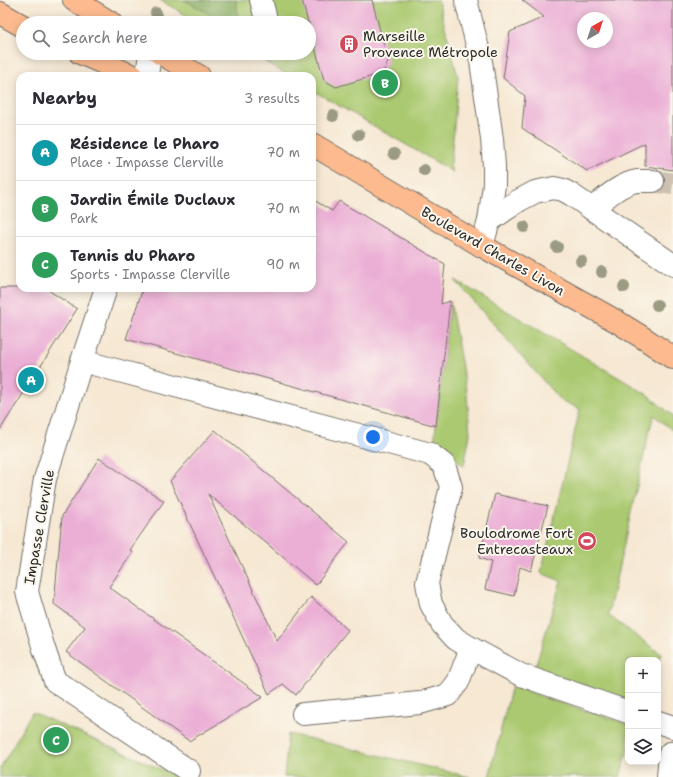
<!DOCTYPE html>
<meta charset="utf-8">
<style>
:root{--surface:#fff;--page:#f7f7f7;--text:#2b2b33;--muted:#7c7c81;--line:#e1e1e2;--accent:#2563eb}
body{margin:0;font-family:"Shantell Sans",sans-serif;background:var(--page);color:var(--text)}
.controls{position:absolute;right:12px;bottom:12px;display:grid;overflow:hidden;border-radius:8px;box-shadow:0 2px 10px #0003}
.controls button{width:36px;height:36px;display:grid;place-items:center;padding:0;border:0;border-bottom:1px solid var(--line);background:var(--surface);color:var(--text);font:20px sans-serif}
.compass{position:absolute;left:577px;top:12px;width:36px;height:36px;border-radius:50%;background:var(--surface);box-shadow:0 2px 10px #0003;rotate:39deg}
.you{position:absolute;left:373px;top:437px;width:14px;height:14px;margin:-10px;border:3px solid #fff;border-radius:50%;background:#1a73e8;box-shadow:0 0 0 6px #1a73e833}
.badge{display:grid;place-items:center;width:26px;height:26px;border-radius:50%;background:var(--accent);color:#fff;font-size:13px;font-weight:700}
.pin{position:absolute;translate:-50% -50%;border:2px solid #fff;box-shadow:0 1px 4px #0006}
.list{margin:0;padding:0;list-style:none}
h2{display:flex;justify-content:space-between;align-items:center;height:52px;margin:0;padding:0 16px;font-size:17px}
h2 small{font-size:13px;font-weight:400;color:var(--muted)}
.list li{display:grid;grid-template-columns:26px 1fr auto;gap:12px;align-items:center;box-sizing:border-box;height:56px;padding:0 16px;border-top:1px solid var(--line)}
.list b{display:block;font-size:15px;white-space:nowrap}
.list p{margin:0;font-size:13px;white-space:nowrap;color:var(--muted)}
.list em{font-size:13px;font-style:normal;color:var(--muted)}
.icon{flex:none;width:22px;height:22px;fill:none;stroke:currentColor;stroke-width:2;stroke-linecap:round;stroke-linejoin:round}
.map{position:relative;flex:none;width:673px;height:777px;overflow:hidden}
.search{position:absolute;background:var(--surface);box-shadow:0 2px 10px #0003;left:16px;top:16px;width:300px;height:44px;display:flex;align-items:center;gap:10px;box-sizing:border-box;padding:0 14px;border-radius:22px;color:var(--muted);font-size:15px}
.panel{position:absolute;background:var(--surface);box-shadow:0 2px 10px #0003;left:16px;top:72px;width:300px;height:220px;border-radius:12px}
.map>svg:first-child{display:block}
.green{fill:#aac970;stroke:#6a7a4e}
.forest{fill:#87ad62;stroke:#596c46}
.building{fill:#ebaed5;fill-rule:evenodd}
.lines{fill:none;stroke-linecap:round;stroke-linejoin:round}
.minor-tunnel{stroke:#cdc2b1;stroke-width:22;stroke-dasharray:22 11;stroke-linecap:butt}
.minor-casing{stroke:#726d66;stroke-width:24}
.major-casing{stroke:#726d66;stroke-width:24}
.minor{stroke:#fff;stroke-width:22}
.major{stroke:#fcba8e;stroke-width:22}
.tree{fill:#9b9a82}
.labels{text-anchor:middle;stroke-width:4;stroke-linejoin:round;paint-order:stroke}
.poi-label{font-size:14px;fill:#2b2b2b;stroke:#fbf7ec;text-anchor:start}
.street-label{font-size:14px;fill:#2b2b2b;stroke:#fbf7ec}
</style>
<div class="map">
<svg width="673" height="777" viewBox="0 0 673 777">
<rect width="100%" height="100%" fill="#fbf7ec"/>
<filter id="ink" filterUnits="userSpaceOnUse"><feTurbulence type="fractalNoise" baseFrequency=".025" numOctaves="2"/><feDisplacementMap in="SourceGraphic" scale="8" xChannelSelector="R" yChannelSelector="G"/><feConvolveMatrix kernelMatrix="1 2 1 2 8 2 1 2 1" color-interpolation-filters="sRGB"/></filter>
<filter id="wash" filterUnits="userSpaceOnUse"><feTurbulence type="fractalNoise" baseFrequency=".012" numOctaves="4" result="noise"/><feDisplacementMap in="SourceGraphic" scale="16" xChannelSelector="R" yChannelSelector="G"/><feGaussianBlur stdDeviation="0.9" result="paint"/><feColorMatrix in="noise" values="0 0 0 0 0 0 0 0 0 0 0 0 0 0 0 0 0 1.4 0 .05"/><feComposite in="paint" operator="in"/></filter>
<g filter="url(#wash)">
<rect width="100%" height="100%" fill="#f6e8d3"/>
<g class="green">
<path d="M 160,0 L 438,0 L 458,77 L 451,163 L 450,166 L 453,172 L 312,90 L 312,76 L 289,76 L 250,53 L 309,53 L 309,23 L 199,23 Z"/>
<path d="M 455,280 L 648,395 L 673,416 L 673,431 L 654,415 L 649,432 L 608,615 L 661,654 L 658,662 L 658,660 L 628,660 L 628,700 L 535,668 L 561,581 L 541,573 L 580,409 L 560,400 Z"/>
<path d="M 450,301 L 467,395 L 470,434 L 464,466 L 450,454 L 434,443 Z"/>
<path d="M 512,685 L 551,700 L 628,724 L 628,749 L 620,777 L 489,777 Z"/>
<path d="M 32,712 L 179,777 L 0,777 L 0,769 Z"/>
<path d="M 288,734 L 298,736 L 470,777 L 284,777 Z"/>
</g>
<path class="forest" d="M 184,0 L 236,0 L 239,23 L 226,23 Z"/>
<g id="blocks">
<g class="building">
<path d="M 302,0 L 372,0 L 388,61 L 383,73 L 336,87 L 324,80 L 309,26 L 309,23 L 308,23 Z"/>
<path d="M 522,0 L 673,0 L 673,170 L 645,166 L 645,143 L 587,171 L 522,128 L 525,96 L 503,78 L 510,32 L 544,17 ZM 583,18 L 607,18 L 607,42 L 583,42 Z"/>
<path d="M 312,199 L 332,211 L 339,201 L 445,264 L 441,304 L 450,301 L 436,426 L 126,339 L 143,288 L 312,288 Z"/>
<path d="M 0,288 L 45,288 L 77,309 L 0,430 Z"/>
<path d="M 215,430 L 349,542 L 316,585 L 208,494 L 277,641 L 311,597 L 348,630 L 296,695 L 283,684 L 269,694 L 170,481 Z"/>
<path d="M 99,458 L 164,501 L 130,550 L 133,552 L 109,587 L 263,697 L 189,741 L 66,652 L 85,627 L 54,604 L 62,516 Z"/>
<path d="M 495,494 L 548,506 L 531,571 L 520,567 L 514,596 L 485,589 L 491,562 L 479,558 Z"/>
</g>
</g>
</g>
<g filter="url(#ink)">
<use href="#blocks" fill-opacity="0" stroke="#726d66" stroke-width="1"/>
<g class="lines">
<path class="minor-tunnel" d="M 653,181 L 673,184"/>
<defs>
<g id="minor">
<path d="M 261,0 L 267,23"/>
<path d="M 466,0 L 481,61 L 492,139 L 494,166 L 494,185 L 489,221 L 482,246"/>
<path d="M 147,76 L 150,53"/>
<path d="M 592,209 C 605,198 620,184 637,181 C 643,181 648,181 653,181"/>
<path d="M 489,221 L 518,201 L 535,192 L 554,188 L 563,190 L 572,195 L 592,209 L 673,265"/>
<path d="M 106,288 L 82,361 L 45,479 L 27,592 L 44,649 L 55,681 L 189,771"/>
<path d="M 82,361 L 430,454 L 444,465 L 451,487 L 427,583 L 431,604 L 442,624 L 456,639 L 471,648 L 521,675 L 628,712"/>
<path d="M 303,714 L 420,703 L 448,695 L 458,682 L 471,648"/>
<path d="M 658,722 L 673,727"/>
<path d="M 668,777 L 670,753 L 673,753"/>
</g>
<g id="major">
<path d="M 74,0 L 111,23"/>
<path d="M 0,13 L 23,26"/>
<path d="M 80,53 L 133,76"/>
<path d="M 160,53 L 199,76"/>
<path d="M 312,144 L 482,246 L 616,321 L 645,339 L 673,358"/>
</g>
</defs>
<use href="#minor" class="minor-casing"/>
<use href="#major" class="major-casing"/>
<use href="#minor" class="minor"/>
<use href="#major" class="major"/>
</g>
<g class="tree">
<circle cx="156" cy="13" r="6"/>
<circle cx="333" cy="116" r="6"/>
<circle cx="359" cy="135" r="6"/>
<circle cx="394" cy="154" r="6"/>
<circle cx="424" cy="170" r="6"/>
<circle cx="524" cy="227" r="6"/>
<circle cx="557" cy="247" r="6"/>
<circle cx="581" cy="261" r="6"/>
<circle cx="602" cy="272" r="6"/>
<circle cx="624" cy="287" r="6"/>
<circle cx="657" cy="305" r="6"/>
</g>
</g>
<defs>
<symbol id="building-disc" viewBox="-11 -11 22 22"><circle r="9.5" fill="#d1495b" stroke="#fbf7ec"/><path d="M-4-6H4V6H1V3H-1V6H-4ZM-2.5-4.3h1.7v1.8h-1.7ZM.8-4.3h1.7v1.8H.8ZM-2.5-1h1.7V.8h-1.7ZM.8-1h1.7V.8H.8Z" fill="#fff"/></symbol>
<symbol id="stadium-disc" viewBox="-11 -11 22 22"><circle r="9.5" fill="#d1495b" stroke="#fbf7ec"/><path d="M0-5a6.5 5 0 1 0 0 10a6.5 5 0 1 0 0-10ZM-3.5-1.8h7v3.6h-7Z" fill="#fff"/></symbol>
</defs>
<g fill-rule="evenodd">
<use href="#building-disc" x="338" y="33" width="22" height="22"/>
<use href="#stadium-disc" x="576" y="530" width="22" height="22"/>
</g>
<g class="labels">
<g class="poi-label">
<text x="363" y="41">Marseille<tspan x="363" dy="16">Provence Métropole</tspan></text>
<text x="573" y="538" text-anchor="end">Boulodrome Fort<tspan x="573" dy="16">Entrecasteaux</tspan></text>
</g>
<g class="street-label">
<text transform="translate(493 251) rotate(30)" y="5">Boulevard Charles Livon</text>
<text transform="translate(39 527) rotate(-80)" y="5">Impasse Clerville</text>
</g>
</g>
</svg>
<div class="controls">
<button>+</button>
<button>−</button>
<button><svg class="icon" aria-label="layers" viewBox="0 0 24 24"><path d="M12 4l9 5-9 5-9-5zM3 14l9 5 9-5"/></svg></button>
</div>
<svg class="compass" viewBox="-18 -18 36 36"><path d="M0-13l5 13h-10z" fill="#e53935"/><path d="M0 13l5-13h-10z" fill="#7c7c81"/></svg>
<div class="you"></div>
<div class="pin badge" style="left:31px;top:380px;background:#0f9aa8">A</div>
<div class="pin badge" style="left:385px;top:83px;background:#2e9e5b">B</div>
<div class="pin badge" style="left:56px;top:740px;background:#2e9e5b">C</div>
<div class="search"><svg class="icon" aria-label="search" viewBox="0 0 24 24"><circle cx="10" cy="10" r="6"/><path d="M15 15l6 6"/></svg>Search here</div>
<section class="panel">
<h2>Nearby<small>3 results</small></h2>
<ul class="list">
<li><span class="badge" style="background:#0f9aa8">A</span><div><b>Résidence le Pharo</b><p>Place · Impasse Clerville</p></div><em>70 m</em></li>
<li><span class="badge" style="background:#2e9e5b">B</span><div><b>Jardin Émile Duclaux</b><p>Park</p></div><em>70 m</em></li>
<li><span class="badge" style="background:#2e9e5b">C</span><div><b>Tennis du Pharo</b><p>Sports · Impasse Clerville</p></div><em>90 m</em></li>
</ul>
</section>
</div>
